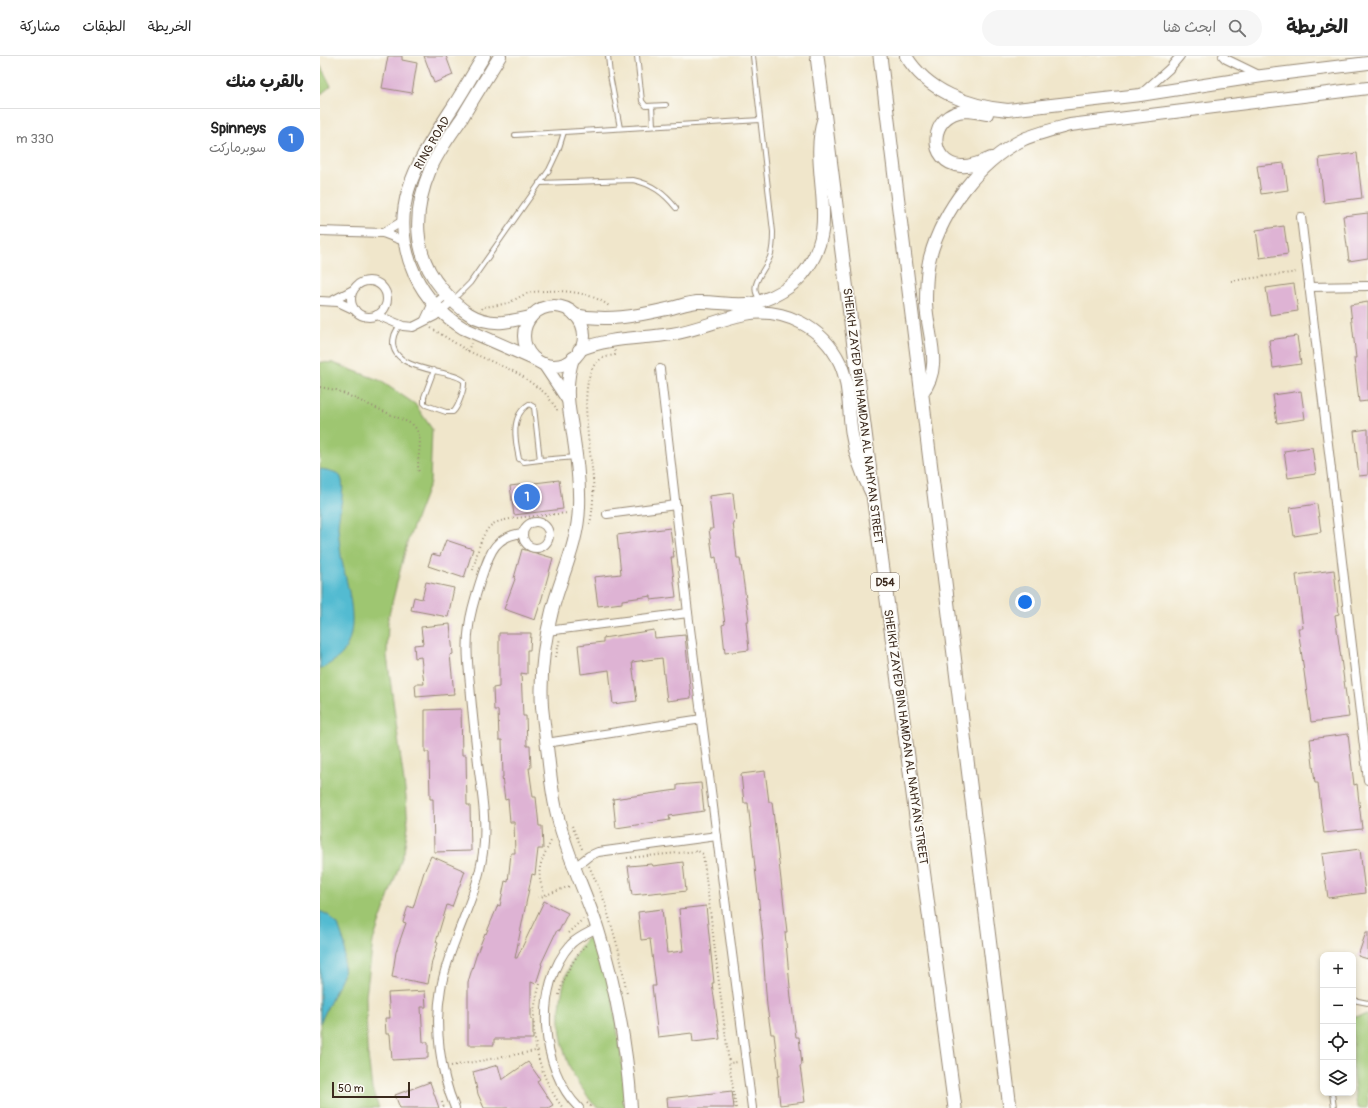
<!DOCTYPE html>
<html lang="ar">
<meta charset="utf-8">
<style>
:root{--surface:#fff;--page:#f6f6f6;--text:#222;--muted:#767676;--line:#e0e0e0;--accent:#1f6fb2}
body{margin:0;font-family:Pangolin,"Playpen Sans Arabic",sans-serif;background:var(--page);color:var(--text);direction:rtl}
.controls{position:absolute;right:12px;bottom:12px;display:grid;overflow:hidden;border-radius:8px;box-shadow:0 2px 6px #0003}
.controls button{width:36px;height:36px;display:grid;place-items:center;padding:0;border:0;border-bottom:1px solid var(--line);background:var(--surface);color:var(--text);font:20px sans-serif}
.scale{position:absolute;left:12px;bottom:10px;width:78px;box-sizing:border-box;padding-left:4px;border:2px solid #3b2a1e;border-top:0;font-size:11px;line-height:14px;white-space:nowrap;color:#3b2a1e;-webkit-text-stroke:3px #fdfcf7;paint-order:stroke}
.you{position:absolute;left:705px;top:546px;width:14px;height:14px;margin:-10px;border:3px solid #fff;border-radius:50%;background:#1a73e8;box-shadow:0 0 0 6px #1a73e833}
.badge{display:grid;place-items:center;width:26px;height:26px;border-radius:50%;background:var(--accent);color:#fff;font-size:13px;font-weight:700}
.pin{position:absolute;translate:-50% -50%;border:2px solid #fff;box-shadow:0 1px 4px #0006}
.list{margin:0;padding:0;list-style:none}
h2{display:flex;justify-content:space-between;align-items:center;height:52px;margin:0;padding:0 16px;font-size:17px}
h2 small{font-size:13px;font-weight:400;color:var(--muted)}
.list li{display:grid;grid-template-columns:26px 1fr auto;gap:12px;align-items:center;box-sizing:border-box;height:60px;padding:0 16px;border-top:1px solid var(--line)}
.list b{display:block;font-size:15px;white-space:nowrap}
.list p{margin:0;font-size:13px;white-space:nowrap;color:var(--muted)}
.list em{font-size:13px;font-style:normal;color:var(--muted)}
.icon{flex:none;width:22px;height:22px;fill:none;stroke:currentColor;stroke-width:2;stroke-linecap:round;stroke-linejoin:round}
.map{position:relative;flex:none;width:1048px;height:1052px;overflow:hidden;direction:ltr}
header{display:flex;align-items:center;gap:24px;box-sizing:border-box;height:56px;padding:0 20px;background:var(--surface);border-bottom:1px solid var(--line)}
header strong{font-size:19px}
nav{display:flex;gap:22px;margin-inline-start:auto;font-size:14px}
.search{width:280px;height:36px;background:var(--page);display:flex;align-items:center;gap:10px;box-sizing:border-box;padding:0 14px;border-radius:22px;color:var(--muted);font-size:15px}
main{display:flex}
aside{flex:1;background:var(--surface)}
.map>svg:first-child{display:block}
.green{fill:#9ec671;stroke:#6c7848}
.water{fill:#53bbd1;stroke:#477278}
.building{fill:#deb3d4}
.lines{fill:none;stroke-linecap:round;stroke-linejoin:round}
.lane-casing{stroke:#968874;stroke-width:6}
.street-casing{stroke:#968874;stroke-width:10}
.secondary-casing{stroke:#968874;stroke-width:14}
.primary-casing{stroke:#968874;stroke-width:15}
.path{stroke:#968874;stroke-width:2;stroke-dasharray:1 3;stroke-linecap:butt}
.lane{stroke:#fff;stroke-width:4}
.street{stroke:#fff;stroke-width:8}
.secondary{stroke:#fff;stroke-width:12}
.primary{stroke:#fff;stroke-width:13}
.labels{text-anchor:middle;stroke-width:3;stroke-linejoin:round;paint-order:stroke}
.shield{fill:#fdfcf7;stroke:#75695f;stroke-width:1}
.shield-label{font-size:11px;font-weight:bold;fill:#3b2a1e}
.street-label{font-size:12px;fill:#3b2a1e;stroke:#fdfcf7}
</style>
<header>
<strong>الخريطة</strong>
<div class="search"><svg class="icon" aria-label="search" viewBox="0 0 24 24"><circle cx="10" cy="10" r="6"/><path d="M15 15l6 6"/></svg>ابحث هنا</div>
<nav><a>الخريطة</a><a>الطبقات</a><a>مشاركة</a></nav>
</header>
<main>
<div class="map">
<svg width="1048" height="1052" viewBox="0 0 1048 1052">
<rect width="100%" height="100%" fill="#fdfcf7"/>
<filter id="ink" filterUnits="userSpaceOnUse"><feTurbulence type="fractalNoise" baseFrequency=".025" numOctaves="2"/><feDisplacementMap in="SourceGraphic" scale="8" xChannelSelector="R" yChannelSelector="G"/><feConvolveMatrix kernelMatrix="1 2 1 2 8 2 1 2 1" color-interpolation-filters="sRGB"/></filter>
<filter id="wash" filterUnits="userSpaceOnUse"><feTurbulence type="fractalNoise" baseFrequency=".012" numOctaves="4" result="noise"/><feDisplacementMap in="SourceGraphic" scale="16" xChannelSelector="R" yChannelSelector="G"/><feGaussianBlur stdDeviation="0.9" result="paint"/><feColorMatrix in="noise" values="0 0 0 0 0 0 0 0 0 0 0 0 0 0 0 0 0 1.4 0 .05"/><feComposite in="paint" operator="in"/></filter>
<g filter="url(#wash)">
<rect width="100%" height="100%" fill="#f0e6cb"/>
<g class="green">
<path d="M 0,9 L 11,30 L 0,39 Z"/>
<path d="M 0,306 L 13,307 L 59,324 L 95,348 L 112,373 L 110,426 L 87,487 L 68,563 L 67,600 L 86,741 L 88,770 L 84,796 L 53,885 L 46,940 L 47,991 L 52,1033 L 59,1052 L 0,1052 Z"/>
<path d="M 270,879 L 277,880 L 289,918 L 309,1052 C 301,1052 284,1052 278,1051 C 272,1049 268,1040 264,1035 C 230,993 232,918 270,879 Z"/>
<path d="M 1048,959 L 1048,1052 L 1037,1052 L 1033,1021 L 1033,961 Z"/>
</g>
<g class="water">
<path d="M 0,413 C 6,414 16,415 20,420 C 27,429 18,459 18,471 C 19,482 20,494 22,505 C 27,529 38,562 28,587 C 23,601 15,604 3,612 L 0,612 Z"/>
<path d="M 0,855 L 8,859 L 18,869 L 25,889 L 23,919 L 0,967 Z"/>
</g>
<g id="blocks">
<g class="building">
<path d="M 68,0 L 82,0 L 82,4 L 97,7 L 92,37 L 62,32 Z"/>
<path d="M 104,0 L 126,0 L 133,19 L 114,27 Z"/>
<path d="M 1037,97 L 1042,142 L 1004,147 L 999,102 Z"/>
<path d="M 964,107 L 968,134 L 941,138 L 937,110 Z"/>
<path d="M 1048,157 L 1048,202 L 1029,205 L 1023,160 Z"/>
<path d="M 964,170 L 968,198 L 940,202 L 936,174 Z"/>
<path d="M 974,228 L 978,255 L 950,259 L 946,232 Z"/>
<path d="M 1048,246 L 1048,345 L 1039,346 L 1034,302 L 1036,302 L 1030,249 Z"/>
<path d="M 977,280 L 981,308 L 953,312 L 949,284 Z"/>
<path d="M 981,335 L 985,363 L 957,367 L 953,339 Z"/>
<path d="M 1048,373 L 1048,419 L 1039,420 L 1034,375 Z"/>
<path d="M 992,391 L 996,418 L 968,422 L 964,395 Z"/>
<path d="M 239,424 L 243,453 L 194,459 L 190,430 Z"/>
<path d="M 413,437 L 416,465 L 413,466 L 417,502 L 420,502 L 425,536 L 429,565 L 426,565 L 429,594 L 405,597 L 402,569 L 405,568 L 400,533 L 396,501 L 393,502 L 389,473 L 393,473 L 389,440 Z"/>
<path d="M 997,448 L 1001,476 L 974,480 L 970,452 Z"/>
<path d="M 350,472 L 354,501 L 351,501 L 356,541 L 331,544 L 331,540 L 302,544 L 302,547 L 278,550 L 274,521 L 301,518 L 297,479 Z"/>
<path d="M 126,484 L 153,493 L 144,522 L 108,510 L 112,498 L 120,500 Z"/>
<path d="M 202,493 L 233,502 L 222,542 L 215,564 L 184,553 L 195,523 L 194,522 Z"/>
<path d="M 1014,514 L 1019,558 L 1015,559 L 1029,661 L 991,666 L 978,572 L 983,572 L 976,519 Z"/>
<path d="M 106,526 L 134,532 L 128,561 L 91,554 L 94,541 L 102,543 Z"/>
<path d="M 130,568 L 133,598 L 130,599 L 134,638 L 96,641 L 95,628 L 104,628 L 101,601 L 95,602 L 94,589 L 103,588 L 101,571 Z"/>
<path d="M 334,574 L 335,582 L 365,579 L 371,642 L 347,645 L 342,602 L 312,606 L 317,645 L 293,648 L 289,614 L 261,618 L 258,589 L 283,586 L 283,582 Z"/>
<path d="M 179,577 L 211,577 L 210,594 L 207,594 L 207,618 L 201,617 L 203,660 L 206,660 L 207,690 L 210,690 L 211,712 L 209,712 L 213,741 L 216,741 L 219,770 L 222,770 L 223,793 L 218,793 L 215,819 L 212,818 L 195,902 L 197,902 L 224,845 L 248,857 L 239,875 L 237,874 L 221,908 L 222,909 L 216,928 L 211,926 L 211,963 L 213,963 L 213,983 L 174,983 L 174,989 L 148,989 L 148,926 L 157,897 L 165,877 L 166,878 L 178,849 L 180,850 L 185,825 L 188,826 L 191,797 L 195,797 L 194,766 L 190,766 L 188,743 L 185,744 L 182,721 L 183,721 L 182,684 L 179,684 L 178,654 L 174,654 L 173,632 L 179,631 Z"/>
<path d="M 141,653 L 142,699 L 146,699 L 147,749 L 150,749 L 151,795 L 114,796 L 113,743 L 110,743 L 109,696 L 105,696 L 105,654 Z"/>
<path d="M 1028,678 L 1034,729 L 1037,728 L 1042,773 L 1004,777 L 998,727 L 995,727 L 990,683 Z"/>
<path d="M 445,715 L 449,746 L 452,746 L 467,876 L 465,876 L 471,942 L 476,981 L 479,981 L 482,1009 L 480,1010 L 485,1046 L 460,1049 L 457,1020 L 459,1020 L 454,978 L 451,978 L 447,950 L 442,884 L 443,884 L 428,747 L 424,747 L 421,718 Z"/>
<path d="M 381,727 L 384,755 L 349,760 L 350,764 L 296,772 L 293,743 L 357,734 L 357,729 Z"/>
<path d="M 1040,793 L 1045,837 L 1008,842 L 1002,798 Z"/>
<path d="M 111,800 L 145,815 L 132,851 L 127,849 L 116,886 L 118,887 L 112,905 L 108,928 L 72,921 L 76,896 L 86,867 L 83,866 L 88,850 L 93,852 L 104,816 Z"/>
<path d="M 363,806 L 366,835 L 342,838 L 342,836 L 312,839 L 308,810 L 332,808 L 333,810 Z"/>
<path d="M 386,850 L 394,927 L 392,927 L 400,983 L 373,986 L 372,977 L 338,981 L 332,930 L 336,930 L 330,883 L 321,884 L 318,856 L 342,853 L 347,897 L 363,895 L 359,853 Z"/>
<path d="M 1046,876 L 1048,876 L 1048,903 L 1038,900 Z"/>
<path d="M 105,935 L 106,951 L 101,951 L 103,986 L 108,986 L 108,1002 L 72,1004 L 70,978 L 66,978 L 65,962 L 70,962 L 68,937 Z"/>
<path d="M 208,1006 L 220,1023 L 217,1025 L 233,1049 L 228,1052 L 164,1052 L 158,1038 L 153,1016 L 178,1009 L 182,1024 Z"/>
<path d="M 110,1026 L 119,1052 L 80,1052 L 75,1039 Z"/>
<path d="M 412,1035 L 414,1052 L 348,1052 L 347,1042 Z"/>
</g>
</g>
</g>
<g filter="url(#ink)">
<use href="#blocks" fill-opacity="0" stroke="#968874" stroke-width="1"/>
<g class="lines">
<defs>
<g id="lane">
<path d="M 288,0 L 290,19 L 300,72"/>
<path d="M 317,0 L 322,45 L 326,50 L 346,49"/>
<path d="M 433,0 L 453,176 C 453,184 453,193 450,201 C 445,215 427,230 440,243"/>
<path d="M 332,50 L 333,70"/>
<path d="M 195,79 L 440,64"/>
<path d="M 219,127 L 313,124 C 332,128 344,137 356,152"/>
<path d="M 134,243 L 150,227 L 229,114 L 238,95 L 244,76"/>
<path d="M 80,269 C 78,272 75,276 74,280 C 66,309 109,313 127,318 C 134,320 140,321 144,325 C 145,332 138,352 133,356 L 126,356 L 106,349 L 104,347 L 104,341 L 114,314"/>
<path d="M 209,348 L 214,351 L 220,404 L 204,406 L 199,403 C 195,384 190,360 209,348 Z"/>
<path d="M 220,404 L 256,401"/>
<path d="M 1033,944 L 1048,947"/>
<path d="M 1012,1037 L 1014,1052"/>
</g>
<g id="street">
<path d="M 903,0 L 906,3 L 941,20"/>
<path d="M 821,38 L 849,13 L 860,0"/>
<path d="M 981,161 L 1048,724"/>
<path d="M 0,175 L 63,177 L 84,185"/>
<path d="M 63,177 L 83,165"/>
<circle cx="49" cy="243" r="18"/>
<path d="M 989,231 L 1048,230"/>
<path d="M 0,245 L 18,246 L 35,254"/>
<path d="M 12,245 L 33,234"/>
<path d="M 57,259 L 83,270 L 93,271 L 115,260 L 132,245"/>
<path d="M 105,264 L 111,251 L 126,239"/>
<path d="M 340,313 L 368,557 L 432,1052"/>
<path d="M 287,458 L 356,449"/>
<circle cx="216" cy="479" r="13"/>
<path d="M 227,575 L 368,557"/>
<path d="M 226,687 L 382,663"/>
<path d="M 255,811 L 269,800 L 278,796 L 397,780"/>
<path d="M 135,1052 C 120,1016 114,971 121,932 C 124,915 130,898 136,882 C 148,850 162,821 164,786 C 166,759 161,733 158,707 C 155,680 152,654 150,628 C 148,609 146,589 149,570 C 151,552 157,536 162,520 C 170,496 175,480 203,477"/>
<path d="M 259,1052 C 220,1013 213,930 251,888 C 258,881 268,877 277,872"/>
</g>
<g id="secondary">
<path d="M 164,0 C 152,19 141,39 129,57 C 95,109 66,156 95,219 C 105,241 123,260 143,272 L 216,304"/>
<path d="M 180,0 C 167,21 154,41 142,62 C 131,78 118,95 110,114 C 93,155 92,198 122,233 C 139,253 156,268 183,266 C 192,265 201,263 210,261"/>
<path d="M 586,0 C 607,35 649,51 688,54 L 820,39 L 942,20 L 1048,7"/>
<path d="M 667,58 C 660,57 653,55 645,55 C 608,58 607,107 641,110 C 652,111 661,106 671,102"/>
<circle cx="234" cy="280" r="30"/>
<path d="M 255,259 C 287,266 316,260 347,253 C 357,251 367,247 377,246 C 396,245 415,251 434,247 C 453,242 470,233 483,218 C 524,168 487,116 504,61"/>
<path d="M 259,294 C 289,281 320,283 352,278 C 377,274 400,263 425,258 C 463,251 503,271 520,307 C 530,329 528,355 532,379 C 535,399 542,418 551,436"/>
<path d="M 253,302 C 250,312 248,322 248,332 C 247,345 250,358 252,371 C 256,397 260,424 259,451 C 258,488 241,520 232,555 C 224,586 220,619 222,651 C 224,670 227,689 229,708 C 231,726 233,744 238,762 C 247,800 266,836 278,874 C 296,932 307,991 311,1052"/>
<path d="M 224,308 L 248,344"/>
<path d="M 602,337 C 624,310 607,279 606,247 C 606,232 606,216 610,201 C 623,154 659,105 704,83 C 718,77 735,73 750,69 L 1048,32"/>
</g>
<g id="primary">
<path d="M 497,0 L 553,439 L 635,1052"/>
<path d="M 560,0 L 690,1052"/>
</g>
</defs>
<use href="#lane" class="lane-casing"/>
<use href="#street" class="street-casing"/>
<use href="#secondary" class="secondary-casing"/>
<use href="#primary" class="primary-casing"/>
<g class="path">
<path d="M 911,225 L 978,216"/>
<path d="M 162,253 L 163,251 C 171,250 180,249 187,247 C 196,244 204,237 213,236 C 237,233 272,235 290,251"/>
<path d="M 111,272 L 148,295 L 193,315 L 202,320 L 225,337 L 237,353 L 237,355"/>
<path d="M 148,295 L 151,287"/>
<path d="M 0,331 L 16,334 L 92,368 C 107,382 95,400 99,417"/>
<path d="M 270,468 C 273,453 274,437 273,422 C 271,396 256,324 278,305 C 283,301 289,300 295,299 L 295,294"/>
<path d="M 153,514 C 157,500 160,477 173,468 C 183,461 232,459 247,457"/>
<path d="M 236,601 L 240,582"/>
<path d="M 252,770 L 263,795"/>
<path d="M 307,802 L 378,795 L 383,798 L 409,1007"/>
<path d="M 269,810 L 283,841 L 299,895 L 307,938"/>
<path d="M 225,839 C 214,814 221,806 232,783"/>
<path d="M 218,842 L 250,830"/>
<path d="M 248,877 L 263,863"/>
<path d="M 220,928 C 218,935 216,942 215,949 C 210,984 221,1024 243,1052"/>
<path d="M 239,939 C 244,919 253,904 266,889"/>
<path d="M 131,1010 L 221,994"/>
<path d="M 122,1046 L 124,1052"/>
<path d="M 267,1047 L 273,1052"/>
<path d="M 416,1052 L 409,1007 L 419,1006"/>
</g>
<use href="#lane" class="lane"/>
<use href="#street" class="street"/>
<use href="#secondary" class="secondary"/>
<use href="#primary" class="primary"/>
</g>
</g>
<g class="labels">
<rect class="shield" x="551" y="517" width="28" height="18" rx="3"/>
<g class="shield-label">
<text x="565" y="530">D54</text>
</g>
<g class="street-label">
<text transform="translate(112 87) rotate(-60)" y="4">RING ROAD</text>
<text transform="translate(543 360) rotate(83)" y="4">SHEIKH ZAYED BIN HAMDAN AL NAHYAN STREET</text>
<text transform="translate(586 681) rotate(82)" y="4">SHEIKH ZAYED BIN HAMDAN AL NAHYAN STREET</text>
</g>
</g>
</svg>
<div class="controls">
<button>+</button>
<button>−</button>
<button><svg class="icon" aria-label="locate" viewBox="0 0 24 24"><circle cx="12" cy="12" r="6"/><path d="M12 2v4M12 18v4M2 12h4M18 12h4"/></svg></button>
<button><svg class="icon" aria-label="layers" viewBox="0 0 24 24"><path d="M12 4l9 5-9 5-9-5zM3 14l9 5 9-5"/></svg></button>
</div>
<div class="scale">50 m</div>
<div class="you"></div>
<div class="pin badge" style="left:207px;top:441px;background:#3f7fe0">1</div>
</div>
<aside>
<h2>بالقرب منك<small></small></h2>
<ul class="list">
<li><span class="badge" style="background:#3f7fe0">1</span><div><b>Spinneys</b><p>سوبرماركت</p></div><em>330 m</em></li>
</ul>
</aside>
</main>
